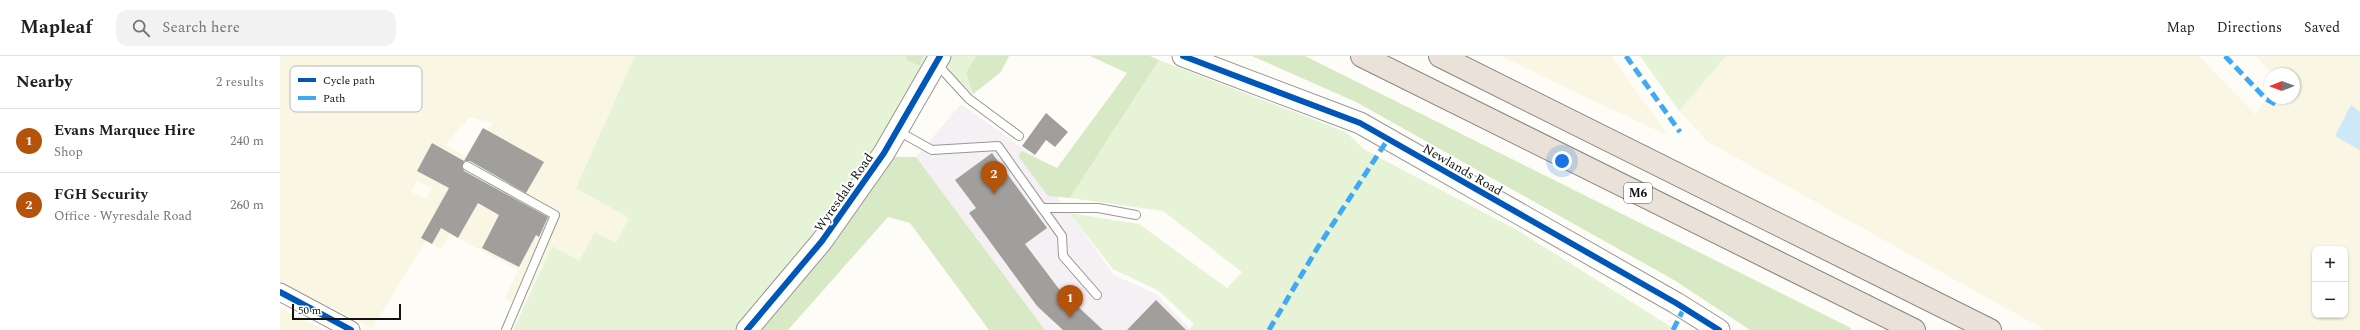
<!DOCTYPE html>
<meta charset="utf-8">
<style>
:root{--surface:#fff;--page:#f2f2f2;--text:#202124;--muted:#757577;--line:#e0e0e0;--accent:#b45309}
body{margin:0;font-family:Spectral,serif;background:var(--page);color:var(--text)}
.controls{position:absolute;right:12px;bottom:12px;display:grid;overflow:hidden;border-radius:8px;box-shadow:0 1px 3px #0004}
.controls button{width:36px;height:36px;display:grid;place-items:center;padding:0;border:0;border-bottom:1px solid var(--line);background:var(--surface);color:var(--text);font:20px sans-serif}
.compass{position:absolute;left:1984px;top:12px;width:36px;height:36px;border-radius:50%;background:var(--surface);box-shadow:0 1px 3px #0004;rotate:269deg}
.scale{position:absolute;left:12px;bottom:10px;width:109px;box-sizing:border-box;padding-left:4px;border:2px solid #111;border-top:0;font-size:11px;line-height:14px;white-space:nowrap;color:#111;-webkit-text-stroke:3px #fff;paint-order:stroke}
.you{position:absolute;left:1282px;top:105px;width:14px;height:14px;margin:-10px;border:3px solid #fff;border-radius:50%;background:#1a73e8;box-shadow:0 0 0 6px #1a73e833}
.badge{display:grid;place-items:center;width:26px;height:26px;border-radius:50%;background:var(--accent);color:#fff;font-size:13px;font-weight:700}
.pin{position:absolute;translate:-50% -33px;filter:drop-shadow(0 1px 2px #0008)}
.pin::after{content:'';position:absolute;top:21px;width:14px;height:12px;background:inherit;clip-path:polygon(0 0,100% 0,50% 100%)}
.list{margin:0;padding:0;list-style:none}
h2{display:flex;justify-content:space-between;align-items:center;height:52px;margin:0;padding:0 16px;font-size:17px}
h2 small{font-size:13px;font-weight:400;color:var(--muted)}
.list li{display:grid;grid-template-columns:26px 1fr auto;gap:12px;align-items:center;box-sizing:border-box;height:64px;padding:0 16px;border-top:1px solid var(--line)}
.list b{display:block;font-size:15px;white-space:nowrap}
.list p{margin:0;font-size:13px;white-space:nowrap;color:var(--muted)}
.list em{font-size:13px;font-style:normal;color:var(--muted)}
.icon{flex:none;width:22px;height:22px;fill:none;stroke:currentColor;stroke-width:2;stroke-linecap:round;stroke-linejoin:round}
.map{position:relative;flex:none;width:2080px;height:274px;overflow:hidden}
header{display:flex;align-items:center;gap:24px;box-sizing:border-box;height:56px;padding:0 20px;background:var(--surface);border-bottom:1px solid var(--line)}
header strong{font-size:19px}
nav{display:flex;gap:22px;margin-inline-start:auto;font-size:14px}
.search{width:280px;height:36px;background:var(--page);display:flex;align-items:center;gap:10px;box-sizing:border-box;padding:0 14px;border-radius:12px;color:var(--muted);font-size:15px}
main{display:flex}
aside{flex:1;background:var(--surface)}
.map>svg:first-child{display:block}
.industrial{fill:#f5f0f3}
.farmland{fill:#f9f7e4;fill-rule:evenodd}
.green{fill:#e7f3d7}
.forest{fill:#d8eac5}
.water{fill:#cde8f7}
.building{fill:#a19f9c}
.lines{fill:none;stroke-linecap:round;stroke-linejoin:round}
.service-casing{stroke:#979795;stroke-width:10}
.minor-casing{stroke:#979795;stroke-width:19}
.tertiary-casing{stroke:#979795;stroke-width:23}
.motorway-casing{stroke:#858482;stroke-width:24}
.service{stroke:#fffffe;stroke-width:8}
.minor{stroke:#fffffe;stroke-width:17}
.tertiary{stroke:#fffffe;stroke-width:21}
.motorway{stroke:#eae1d8;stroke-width:22}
.quiet{stroke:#3fa9f5;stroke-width:5;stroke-dasharray:10 5;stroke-linecap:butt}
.cycleway-casing{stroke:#fff;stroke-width:8}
.cycleway{stroke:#0057b8;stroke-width:6}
.labels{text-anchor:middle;stroke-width:4;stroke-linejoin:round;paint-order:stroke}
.shield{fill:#fff;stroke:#585858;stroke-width:1}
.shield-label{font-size:12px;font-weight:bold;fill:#111}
.street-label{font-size:13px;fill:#111;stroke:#fff}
.key{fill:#fff;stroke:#b8b8b8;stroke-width:1}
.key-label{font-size:11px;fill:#111}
</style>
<header>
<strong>Mapleaf</strong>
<div class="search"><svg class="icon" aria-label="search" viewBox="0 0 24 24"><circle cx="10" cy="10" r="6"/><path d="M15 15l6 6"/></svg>Search here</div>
<nav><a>Map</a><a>Directions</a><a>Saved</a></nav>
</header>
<main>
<aside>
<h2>Nearby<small>2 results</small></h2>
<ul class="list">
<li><span class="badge">1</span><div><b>Evans Marquee Hire</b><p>Shop</p></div><em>240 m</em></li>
<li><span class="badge">2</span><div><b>FGH Security</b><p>Office · Wyresdale Road</p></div><em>260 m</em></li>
</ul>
</aside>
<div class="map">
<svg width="2080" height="274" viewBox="0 0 2080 274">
<rect width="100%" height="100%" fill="#fdfcf7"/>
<path class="industrial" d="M 681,48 L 786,123 L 775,138 L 834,219 L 876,238 L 911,274 L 765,274 L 636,101 Z"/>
<g class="farmland">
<path d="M 0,0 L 355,0 L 341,35 L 308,139 L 350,161 L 336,187 L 315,176 L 299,205 L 272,190 L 242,252 L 225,242 L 238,214 L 178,182 L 189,162 L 170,177 L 161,193 L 152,188 L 176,144 L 166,138 L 141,182 L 146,185 L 92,272 L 0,226 ZM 190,61 L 213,67 L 208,75 L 203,72 L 186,100 L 165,89 ZM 137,125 L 152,132 L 147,142 L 131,136 Z"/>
<path d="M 1221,0 L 1331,0 L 1389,80 L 1282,30 Z"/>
<path d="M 1446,0 L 1919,0 L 1976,59 L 1990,37 L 1990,42 L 2014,42 L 2014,18 L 1993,18 L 1975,0 L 2080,0 L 2080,274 L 1765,274 L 1428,86 L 1399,55 ZM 2035,193 L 2065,193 L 2065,259 L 2035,259 Z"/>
<path d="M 0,252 L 34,269 L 43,274 L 0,274 Z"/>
</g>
<g class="green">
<path d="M 355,0 L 627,0 L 625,2 L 638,10 L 644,0 L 650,0 C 598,99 526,186 458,274 L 233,274 L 272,190 L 299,205 L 315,176 L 336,187 L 349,162 L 296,132 Z"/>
<path d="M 668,0 L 696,0 L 686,17 L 693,38 L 671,17 L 665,5 Z"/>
<path d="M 1360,0 L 1446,0 L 1399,55 Z"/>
<path d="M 879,4 L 1066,76 L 1085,94 L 1239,175 L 1396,274 L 908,274 L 914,268 L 879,235 L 833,213 L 789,157 L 859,168 L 947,232 L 962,216 L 883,155 L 790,142 Z"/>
</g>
<g class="forest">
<path d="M 627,0 L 644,0 L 639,10 L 625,3 Z"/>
<path d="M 696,0 L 729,0 L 721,16 L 693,38 L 686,17 Z"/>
<path d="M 810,0 L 870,0 L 879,4 L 790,142 L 768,140 L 738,100 L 742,95 L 777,112 L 847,17 Z"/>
<path d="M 972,0 L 1025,0 L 1571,272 L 1571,274 L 1470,274 L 1394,224 L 1076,46 Z"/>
<path d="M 613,101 L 636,101 L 765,274 L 709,274 L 630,167 L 608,161 L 508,274 L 476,274 Z"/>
</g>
<path class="water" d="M 2071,49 L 2080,56 L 2080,94 L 2055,80 Z"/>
<g class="building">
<path d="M 766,57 L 788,76 L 775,91 L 766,84 L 755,99 L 742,90 Z"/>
<path d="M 203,72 L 264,106 L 246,137 L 190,105 L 185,105 L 182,110 L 184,115 L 268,161 L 259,181 L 256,179 L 239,211 L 202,192 L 219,159 L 198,147 L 178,182 L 161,172 L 152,188 L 141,182 L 169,132 L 137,115 L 152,87 L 184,105 Z"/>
<path d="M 712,97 L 767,172 L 745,188 L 779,233 L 823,274 L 783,274 L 757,250 L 689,157 L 696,152 L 675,124 Z"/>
<path d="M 876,244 L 906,274 L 847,274 Z"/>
</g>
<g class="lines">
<defs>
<g id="service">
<path d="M 656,7 L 689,43 L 739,80"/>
<path d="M 618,75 L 652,94 L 718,90 L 762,152 L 818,152 L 856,159"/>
<path d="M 187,110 L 275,159 L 226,274"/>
<path d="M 762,152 L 782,180 L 783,200 L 817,239"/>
</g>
<path id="minor" d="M 0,236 L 71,274"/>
<g id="tertiary">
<path d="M 903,0 L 1080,67 L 1396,247 L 1439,274"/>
<path d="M 467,274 L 542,185 L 604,97 L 660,0"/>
</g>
<g id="motorway">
<path d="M 1082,0 L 1634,274"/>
<path d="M 1160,0 L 1710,274"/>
</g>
</defs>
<use href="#service" class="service-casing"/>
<use href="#minor" class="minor-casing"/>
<use href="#tertiary" class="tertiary-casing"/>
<use href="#motorway" class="motorway-casing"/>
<use href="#service" class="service"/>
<use href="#minor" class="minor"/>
<use href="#tertiary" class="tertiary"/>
<use href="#motorway" class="motorway"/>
<g class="quiet">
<path d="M 1346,0 L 1400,76"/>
<path d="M 1945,0 L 1986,43 L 1999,50"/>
<path d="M 989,274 L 1038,191 L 1108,83"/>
<path d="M 1393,274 L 1404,252"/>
</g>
<defs>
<g id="cycleway">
<path d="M 903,0 L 1080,67 L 1396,247 L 1439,274"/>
<path d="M 0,236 L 71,274"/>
<path d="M 467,274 L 542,185 L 604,97 L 660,0"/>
</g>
</defs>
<use href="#cycleway" class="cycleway-casing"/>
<use href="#cycleway" class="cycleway"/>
</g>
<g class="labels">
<rect class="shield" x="1344" y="127" width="28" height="20" rx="3"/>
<g class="shield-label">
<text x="1358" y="141">M6</text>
</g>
<g class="street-label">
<text transform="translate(1183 113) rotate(30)" y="5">Newlands Road</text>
<text transform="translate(563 136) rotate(-55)" y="5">Wyresdale Road</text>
</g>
</g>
<rect x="10" y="10" width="132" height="46" rx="6" class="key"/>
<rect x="18" y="22" width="18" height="4" fill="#0057b8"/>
<rect x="18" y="40" width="18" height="4" fill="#3fa9f5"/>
<g class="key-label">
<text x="43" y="28">Cycle path</text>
<text x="43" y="46">Path</text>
</g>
</svg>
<div class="controls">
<button>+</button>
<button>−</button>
</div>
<svg class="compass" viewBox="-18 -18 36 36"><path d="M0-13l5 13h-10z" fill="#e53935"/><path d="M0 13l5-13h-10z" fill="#757577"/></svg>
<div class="scale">50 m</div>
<div class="you"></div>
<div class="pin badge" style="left:790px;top:262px">1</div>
<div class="pin badge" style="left:714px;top:138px">2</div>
</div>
</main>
